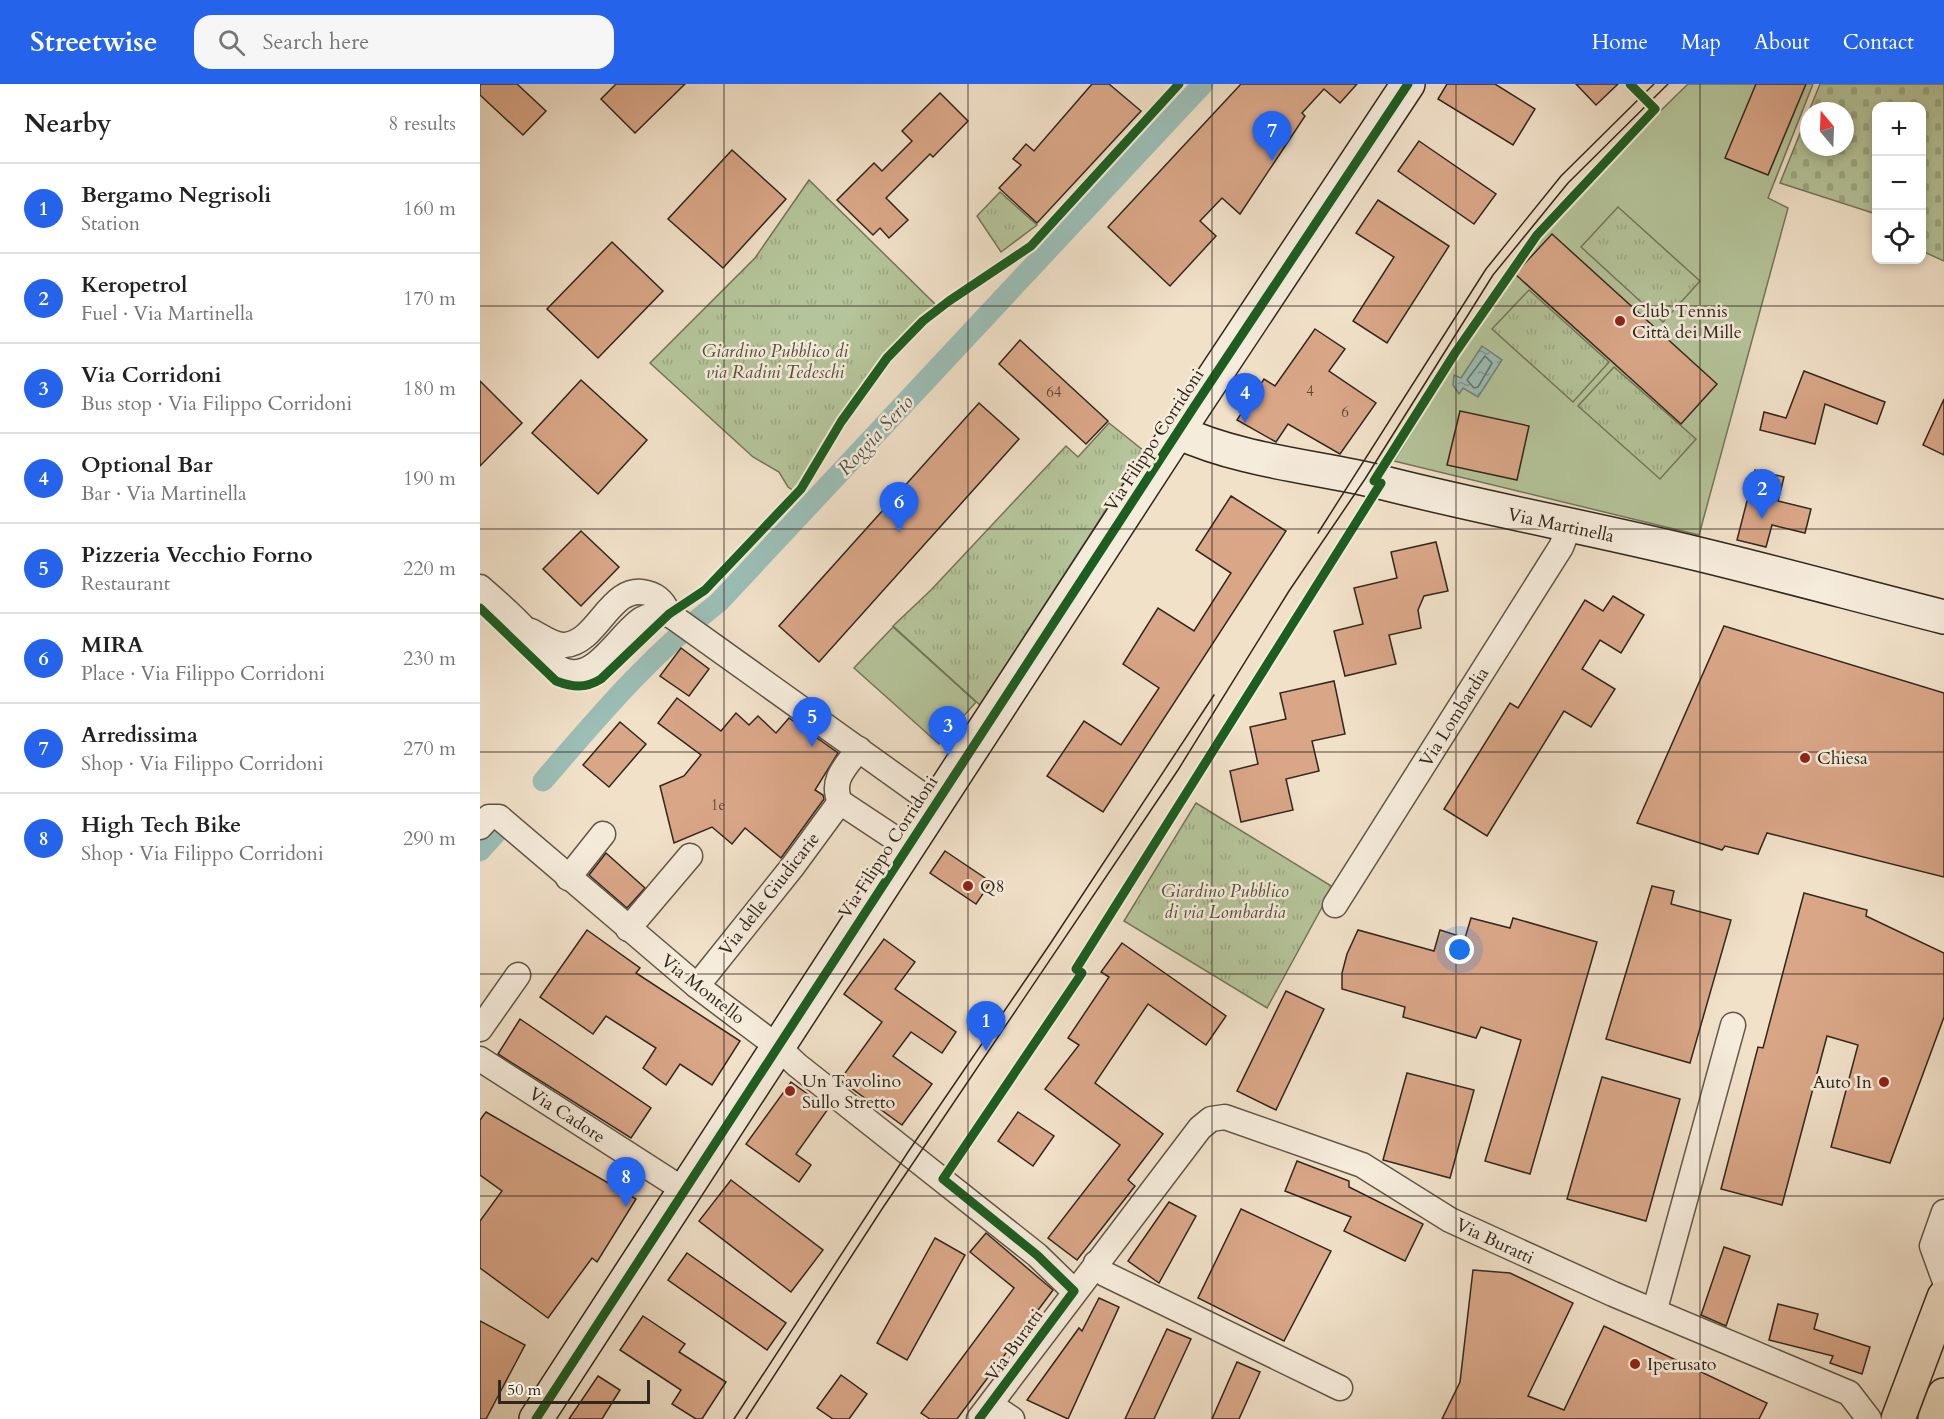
<!DOCTYPE html>
<meta charset="utf-8">
<style>
:root{--surface:#fff;--page:#f6f6f6;--text:#222;--muted:#767676;--line:#e0e0e0;--accent:#2563eb}
body{margin:0;font-family:Cardo,serif;background:var(--page);color:var(--text)}
.controls{position:absolute;right:18px;top:18px;display:grid;overflow:hidden;border-radius:12px;box-shadow:0 3px 9px #0003}
.controls button{width:54px;height:54px;display:grid;place-items:center;padding:0;border:0;border-bottom:2px solid var(--line);background:var(--surface);color:var(--text);font:30px sans-serif}
.compass{position:absolute;left:1320px;top:18px;width:54px;height:54px;border-radius:50%;background:var(--surface);box-shadow:0 3px 9px #0003;rotate:341deg}
.scale{position:absolute;left:18px;bottom:15px;width:152px;box-sizing:border-box;padding-left:6px;border:3px solid #31271d;border-top:0;font-size:16px;line-height:21px;white-space:nowrap;color:#31271d;-webkit-text-stroke:4px #f6ecdc;paint-order:stroke}
.you{position:absolute;left:980px;top:866px;width:21px;height:21px;margin:-15px;border:4px solid #fff;border-radius:50%;background:#1a73e8;box-shadow:0 0 0 9px #1a73e833}
.badge{display:grid;place-items:center;width:39px;height:39px;border-radius:50%;background:var(--accent);color:#fff;font-size:20px;font-weight:700}
.pin{position:absolute;translate:-50% -50px;filter:drop-shadow(0 2px 3px #0008)}
.pin::after{content:'';position:absolute;top:32px;width:21px;height:18px;background:inherit;clip-path:polygon(0 0,100% 0,50% 100%)}
.list{margin:0;padding:0;list-style:none}
h2{display:flex;justify-content:space-between;align-items:center;height:78px;margin:0;padding:0 24px;font-size:26px}
h2 small{font-size:20px;font-weight:400;color:var(--muted)}
.list li{display:grid;grid-template-columns:39px 1fr auto;gap:18px;align-items:center;box-sizing:border-box;height:90px;padding:0 24px;border-top:2px solid var(--line)}
.list b{display:block;font-size:22px;white-space:nowrap}
.list p{margin:0;font-size:20px;white-space:nowrap;color:var(--muted)}
.list em{font-size:20px;font-style:normal;color:var(--muted)}
.icon{flex:none;width:33px;height:33px;fill:none;stroke:currentColor;stroke-width:2;stroke-linecap:round;stroke-linejoin:round}
.map{position:relative;flex:none;width:1464px;height:1335px;overflow:hidden}
header{display:flex;align-items:center;gap:36px;box-sizing:border-box;height:84px;padding:0 30px;background:var(--accent);color:#fff}
header strong{font-size:28px}
nav{display:flex;gap:33px;margin-inline-start:auto;font-size:21px}
.search{width:420px;height:54px;background:var(--page);display:flex;align-items:center;gap:15px;box-sizing:border-box;padding:0 21px;border-radius:18px;color:var(--muted);font-size:22px}
main{display:flex}
aside{flex:1;background:var(--surface)}
.map>svg:first-child{display:block}
.grass{fill:#b5c49a;stroke:#73765c;stroke-width:1.5}
.cemetery{fill:url(#cemetery-stones);stroke:#73765c;stroke-width:1.5;fill-rule:evenodd}
.park{fill:url(#park-tufts);stroke:#73765c;stroke-width:1.5}
.water{fill:url(#water-ripples);stroke:#718279;stroke-width:1.5}
.lines{fill:none;stroke-linecap:round;stroke-linejoin:round}
.shore{stroke:#66726a;stroke-width:1.5}
.canal{stroke:#9bbeb6;stroke-width:21}
.building{fill:#d9a687;stroke:#31271d;stroke-width:1.5}
.street-casing{stroke:#615648;stroke-width:27}
.secondary-casing{stroke:#31271d;stroke-width:36}
.highway-casing{stroke:#31271d;stroke-width:36}
.street{stroke:#f6ecdc;stroke-width:24}
.secondary{stroke:#f6ecdc;stroke-width:33}
.highway{stroke:#f1e1c9;stroke-width:33}
.tram{stroke:#31271d;stroke-width:1.5}
.cycleway-casing{stroke:#f6ecdc;stroke-width:13}
.cycleway{stroke:#1b5e20;stroke-width:9}
.grid{fill:none;stroke:#31271d;stroke-width:1.5;stroke-opacity:0.55}
.poi-dot{fill:#8f2418;stroke:#f6ecdc;stroke-width:2}
.labels{text-anchor:middle;stroke-width:5;stroke-linejoin:round;paint-order:stroke}
.number-label{font-size:15px;fill:#5b4738}
.poi-label{font-size:18px;fill:#31271d;stroke:#f6ecdc;text-anchor:start}
.park-label{font-size:18px;font-style:italic;fill:#524e3c;stroke:#f6ecdc}
.street-label{font-size:18px;fill:#31271d;stroke:#f6ecdc}
.water-label{font-size:20px;font-style:italic;fill:#51544b;stroke:#f6ecdc}
</style>
<header>
<strong>Streetwise</strong>
<div class="search"><svg class="icon" aria-label="search" viewBox="0 0 24 24"><circle cx="10" cy="10" r="6"/><path d="M15 15l6 6"/></svg>Search here</div>
<nav><a>Home</a><a>Map</a><a>About</a><a>Contact</a></nav>
</header>
<main>
<aside>
<h2>Nearby<small>8 results</small></h2>
<ul class="list">
<li><span class="badge">1</span><div><b>Bergamo Negrisoli</b><p>Station</p></div><em>160 m</em></li>
<li><span class="badge">2</span><div><b>Keropetrol</b><p>Fuel · Via Martinella</p></div><em>170 m</em></li>
<li><span class="badge">3</span><div><b>Via Corridoni</b><p>Bus stop · Via Filippo Corridoni</p></div><em>180 m</em></li>
<li><span class="badge">4</span><div><b>Optional Bar</b><p>Bar · Via Martinella</p></div><em>190 m</em></li>
<li><span class="badge">5</span><div><b>Pizzeria Vecchio Forno</b><p>Restaurant</p></div><em>220 m</em></li>
<li><span class="badge">6</span><div><b>MIRA</b><p>Place · Via Filippo Corridoni</p></div><em>230 m</em></li>
<li><span class="badge">7</span><div><b>Arredissima</b><p>Shop · Via Filippo Corridoni</p></div><em>270 m</em></li>
<li><span class="badge">8</span><div><b>High Tech Bike</b><p>Shop · Via Filippo Corridoni</p></div><em>290 m</em></li>
</ul>
</aside>
<div class="map">
<svg width="1464" height="1335" viewBox="0 0 1464 1335">
<defs>
<pattern id="cemetery-stones" width="16" height="16" patternUnits="userSpaceOnUse" patternTransform="scale(1.5)"><rect width="16" height="16" fill="#b5c49a"/><path d="M2 7V4a2 2 0 0 1 4 0v3zM10 15v-3a2 2 0 0 1 4 0v3z" fill="#9ca884"/></pattern>
<pattern id="park-tufts" width="24" height="20" patternUnits="userSpaceOnUse" patternTransform="scale(1.5)"><rect width="24" height="20" fill="#b5c49a"/><path d="M3 7l-1-3M5 7V3M7 7l1-3M15 17l-1-3M17 17v-4M19 17l1-3" fill="none" stroke="#9ca884"/></pattern>
<pattern id="water-ripples" width="26" height="14" patternUnits="userSpaceOnUse" patternTransform="scale(1.5)"><rect width="26" height="14" fill="#9bbeb6"/><path d="M2 4q2-2 4 0t4 0M15 11q2-2 4 0t4 0" fill="none" stroke="#7f9a93"/></pattern>
</defs>
<rect width="100%" height="100%" fill="#f1e1c9"/>
<filter id="stains"><feTurbulence type="fractalNoise" baseFrequency=".00333" numOctaves="4"/><feColorMatrix values="0 0 0 0 .2 0 0 0 0 .09 0 0 0 0 .02 0 0 0 .5 -.17"/></filter>
<radialGradient id="worn" r=".72"><stop offset=".6" stop-color="#630" stop-opacity="0"/><stop offset="1" stop-color="#630" stop-opacity=".3"/></radialGradient>
<g class="grass">
<path d="M 1208,0 L 1333,0 L 1288,114 L 1308,124 L 1219,451 L 914,377 C 951,318 985,256 1026,199 C 1079,127 1144,62 1208,0 Z"/>
<path d="M 413,543 L 496,618 L 459,660 L 374,584 Z"/>
</g>
<path class="cemetery" d="M 1340,0 L 1464,0 L 1464,177 L 1442,167 L 1442,22 L 1396,22 L 1396,130 L 1300,99 ZM 1329,27 L 1365,27 L 1365,63 L 1329,63 Z"/>
<g class="park">
<path d="M 329,96 L 456,221 C 419,252 388,288 362,328 C 346,355 333,382 314,407 L 308,403 L 299,388 L 273,373 L 170,279 L 275,174 Z"/>
<path d="M 520,108 L 557,141 L 521,168 L 497,132 Z"/>
<path d="M 1138,123 L 1220,197 L 1183,238 L 1101,163 Z"/>
<path d="M 1049,206 L 1129,278 L 1093,318 L 1012,245 Z"/>
<path d="M 1134,283 L 1216,355 L 1180,395 L 1098,322 Z"/>
<path d="M 629,339 L 664,367 L 500,621 L 413,542 L 451,506 L 586,362 L 598,373 Z"/>
<path d="M 716,719 L 853,803 L 787,924 L 644,837 Z"/>
</g>
<path class="water" d="M 1002,262 L 1022,276 L 998,313 L 983,304 L 979,310 L 973,301 L 974,291 L 981,294 Z"/>
<g class="lines">
<path class="shore" d="M 1005,272 L 1012,279 L 998,303 L 994,304 L 987,296 Z"/>
<g class="canal">
<path d="M 63,697 C 120,631 169,572 239,518 L 723,0"/>
<path d="M 0,767 L 17,748"/>
</g>
</g>
<g class="building">
<path d="M 0,0 L 37,0 L 66,27 L 43,51 L 0,11 Z"/>
<path d="M 136,0 L 205,0 L 155,49 L 121,15 Z"/>
<path d="M 612,0 L 629,0 L 661,27 L 557,139 L 519,104 L 541,81 L 533,75 L 546,60 L 554,67 Z"/>
<path d="M 761,0 L 877,0 L 860,19 L 844,5 L 822,29 L 825,32 L 760,130 L 742,114 L 720,137 L 736,152 L 690,202 L 628,143 Z"/>
<path d="M 967,0 L 1015,0 L 1055,25 L 1033,61 L 958,15 Z"/>
<path d="M 1096,0 L 1138,0 L 1116,21 Z"/>
<path d="M 1276,0 L 1326,0 L 1288,91 L 1245,74 Z"/>
<path d="M 460,9 L 488,37 L 453,73 L 450,70 L 406,114 L 428,136 L 409,154 L 400,144 L 393,151 L 357,116 L 394,79 L 402,87 L 432,57 L 422,47 Z"/>
<path d="M 939,57 L 1016,110 L 994,140 L 918,87 Z"/>
<path d="M 252,66 L 306,115 L 243,184 L 188,135 Z"/>
<path d="M 898,116 L 969,162 L 907,259 L 873,237 L 914,173 L 876,149 Z"/>
<path d="M 1072,150 L 1237,300 L 1201,340 L 1035,190 Z"/>
<path d="M 132,158 L 183,207 L 118,274 L 67,225 Z"/>
<path d="M 835,245 L 865,265 L 849,287 L 896,319 L 860,370 L 808,340 L 796,358 L 757,336 L 784,295 L 795,302 Z"/>
<path d="M 540,256 L 628,337 L 606,360 L 519,280 Z"/>
<path d="M 1324,287 L 1405,318 L 1397,340 L 1345,320 L 1335,360 L 1280,346 L 1284,328 L 1306,334 Z"/>
<path d="M 101,296 L 167,356 L 118,410 L 52,349 Z"/>
<path d="M 0,297 L 42,339 L 0,382 Z"/>
<path d="M 1464,315 L 1464,371 L 1443,361 Z"/>
<path d="M 499,319 L 539,355 L 339,578 L 299,542 Z"/>
<path d="M 980,327 L 1049,342 L 1037,396 L 967,381 Z"/>
<path d="M 1275,386 L 1304,393 L 1298,417 L 1331,425 L 1325,449 L 1292,441 L 1286,463 L 1257,456 Z"/>
<path d="M 751,412 L 806,447 L 623,728 L 567,692 L 604,637 L 641,661 L 679,604 L 643,580 L 678,524 L 714,547 L 751,489 L 716,466 Z"/>
<path d="M 101,447 L 139,483 L 101,522 L 63,485 Z"/>
<path d="M 956,458 L 968,507 L 944,512 L 938,526 L 941,544 L 909,551 L 916,580 L 865,592 L 854,547 L 883,540 L 874,504 L 917,494 L 911,468 Z"/>
<path d="M 1133,512 L 1164,531 L 1141,569 L 1120,556 L 1102,585 L 1135,605 L 1111,643 L 1084,627 L 1007,752 L 964,725 L 1030,619 L 1038,624 L 1105,516 L 1123,527 Z"/>
<path d="M 1244,542 L 1464,609 L 1464,793 L 1287,749 L 1278,770 L 1245,762 L 1242,766 L 1157,739 Z"/>
<path d="M 201,564 L 229,585 L 209,612 L 180,592 Z"/>
<path d="M 854,597 L 865,650 L 832,657 L 839,687 L 806,695 L 813,726 L 761,738 L 750,687 L 778,680 L 770,643 L 806,635 L 800,609 Z"/>
<path d="M 197,614 L 241,647 L 256,629 L 269,641 L 278,632 L 296,649 L 309,634 L 358,669 L 335,706 L 343,711 L 344,715 L 301,774 L 265,744 L 252,760 L 232,743 L 194,759 L 180,702 L 204,692 L 221,671 L 178,639 Z"/>
<path d="M 140,638 L 166,660 L 129,703 L 103,681 Z"/>
<path d="M 465,767 L 511,798 L 496,820 L 450,789 Z"/>
<path d="M 126,769 L 165,804 L 147,824 L 109,791 Z"/>
<path d="M 1172,802 L 1194,807 L 1191,820 L 1251,836 L 1210,979 L 1126,955 Z"/>
<path d="M 1324,809 L 1387,826 L 1386,832 L 1464,869 L 1464,933 L 1410,1079 L 1351,1063 L 1378,961 L 1347,952 L 1302,1121 L 1241,1105 L 1278,963 L 1283,964 Z"/>
<path d="M 991,834 L 1030,844 L 1033,834 L 1117,858 L 1050,1090 L 1005,1077 L 1041,956 L 1001,943 L 996,954 L 923,933 L 925,923 L 862,905 L 862,889 L 867,870 L 878,846 L 954,867 L 960,846 L 985,854 Z"/>
<path d="M 107,846 L 160,884 L 156,889 L 260,957 L 232,1001 L 200,980 L 186,1001 L 163,984 L 176,964 L 126,932 L 113,950 L 60,913 Z"/>
<path d="M 404,855 L 435,878 L 415,905 L 476,948 L 462,969 L 431,948 L 413,972 L 452,1000 L 422,1041 L 360,996 L 402,938 L 364,910 Z"/>
<path d="M 642,859 L 746,932 L 726,961 L 668,920 L 615,999 L 683,1050 L 648,1096 L 655,1102 L 597,1176 L 568,1154 L 640,1061 L 565,1005 L 599,961 L 588,954 L 629,893 L 621,888 Z"/>
<path d="M 806,907 L 844,925 L 796,1026 L 757,1007 Z"/>
<path d="M 40,935 L 171,1024 L 151,1054 L 18,970 Z"/>
<path d="M 927,989 L 994,1006 L 970,1094 L 903,1076 Z"/>
<path d="M 1122,993 L 1200,1015 L 1166,1137 L 1087,1115 Z"/>
<path d="M 311,998 L 348,1025 L 316,1070 L 331,1081 L 319,1098 L 266,1060 Z"/>
<path d="M 6,1028 L 156,1115 L 117,1178 L 112,1174 L 68,1234 L 0,1184 L 0,1137 L 22,1107 L 0,1091 L 0,1036 Z"/>
<path d="M 538,1028 L 574,1052 L 553,1082 L 518,1057 Z"/>
<path d="M 817,1077 L 869,1097 L 869,1103 L 943,1140 L 925,1177 L 864,1147 L 871,1133 L 805,1107 Z"/>
<path d="M 251,1096 L 343,1166 L 311,1208 L 219,1137 Z"/>
<path d="M 689,1118 L 716,1132 L 679,1199 L 648,1177 Z"/>
<path d="M 761,1125 L 851,1167 L 804,1257 L 718,1214 Z"/>
<path d="M 506,1149 L 573,1206 L 477,1335 L 450,1335 L 441,1329 L 534,1204 L 490,1168 Z"/>
<path d="M 455,1154 L 485,1171 L 427,1276 L 397,1259 Z"/>
<path d="M 1244,1163 L 1270,1172 L 1246,1242 L 1221,1231 Z"/>
<path d="M 207,1169 L 306,1239 L 287,1266 L 188,1196 Z"/>
<path d="M 993,1186 L 1030,1189 L 1093,1219 L 1048,1312 L 1084,1326 L 1124,1242 L 1287,1319 L 1279,1335 L 962,1335 L 980,1298 Z"/>
<path d="M 619,1214 L 639,1223 L 588,1335 L 547,1316 L 599,1244 L 602,1247 Z"/>
<path d="M 1298,1220 L 1338,1230 L 1334,1245 L 1390,1263 L 1382,1290 L 1350,1279 L 1353,1272 L 1289,1256 Z"/>
<path d="M 163,1232 L 205,1260 L 199,1268 L 246,1298 L 222,1335 L 216,1335 L 192,1320 L 201,1306 L 140,1266 Z"/>
<path d="M 0,1237 L 45,1261 L 6,1335 L 0,1335 Z"/>
<path d="M 687,1245 L 711,1255 L 674,1335 L 645,1335 Z"/>
<path d="M 757,1278 L 780,1288 L 759,1335 L 732,1335 Z"/>
<path d="M 361,1291 L 387,1310 L 369,1335 L 353,1335 L 337,1324 Z"/>
<path d="M 118,1292 L 140,1306 L 122,1335 L 89,1335 Z"/>
</g>
<g class="lines">
<defs>
<g id="street">
<path d="M 0,503 C 15,516 30,529 44,544 C 55,556 66,577 81,585 C 114,602 139,549 162,535 C 170,530 180,531 189,530"/>
<path d="M 189,530 L 456,721"/>
<path d="M 51,547 C 61,552 74,562 85,561 C 119,558 130,499 167,509 C 179,512 184,519 189,530"/>
<path d="M 379,665 C 366,682 350,696 360,718 L 428,763"/>
<path d="M 0,743 L 9,733 L 19,733 L 217,902 L 298,963 L 317,981 L 557,1171 L 594,1207"/>
<path d="M 88,794 L 123,750"/>
<path d="M 855,821 L 1081,463 L 1089,443"/>
<path d="M 148,845 L 210,772"/>
<path d="M 217,902 L 313,782 L 360,718"/>
<path d="M 0,945 L 38,891"/>
<path d="M 0,975 L 204,1106"/>
<path d="M 1464,1128 L 1452,1162 L 1464,1195"/>
<path d="M 616,1179 L 625,1190 L 860,1304"/>
<path d="M 1175,1225 L 1253,941"/>
<path d="M 511,1321 L 532,1335"/>
<path d="M 499,1335 L 720,1044 L 731,1035 L 745,1033 L 882,1081 L 970,1136 L 1133,1210 L 1369,1309 L 1389,1335"/>
</g>
<g id="secondary">
<path d="M 698,348 C 764,378 835,382 904,399 C 1007,425 1111,444 1214,469 C 1297,489 1381,512 1464,533"/>
<path d="M 56,1335 L 714,323 L 928,0"/>
</g>
<g id="highway">
<path d="M 1418,1335 L 1464,1213"/>
<path d="M 1455,1335 L 1464,1311"/>
</g>
</defs>
<use href="#street" class="street-casing"/>
<use href="#secondary" class="secondary-casing"/>
<use href="#highway" class="highway-casing"/>
<use href="#street" class="street"/>
<use href="#secondary" class="secondary"/>
<use href="#highway" class="highway"/>
<g class="tram">
<path d="M 838,449 L 1006,185 L 1081,92 L 1174,0"/>
<path d="M 254,1335 L 428,1068 L 570,860 L 734,611"/>
<path d="M 266,1335 L 402,1125 L 698,686 L 809,507 L 885,395 L 1013,191 L 1088,99 L 1188,0"/>
</g>
<defs>
<g id="cycleway">
<path d="M 894,397 L 975,269 L 1057,151 L 1175,25 L 1150,0"/>
<path d="M 0,524 L 76,597 C 92,603 105,605 121,595 L 189,530 L 225,506 L 321,405 L 361,338 L 407,274 L 443,237 L 469,217 L 551,162 L 699,0"/>
<path d="M 56,1335 L 714,323 L 928,0"/>
<path d="M 499,1335 L 594,1207 L 557,1171 L 463,1095 L 602,889 L 596,885 L 901,399"/>
</g>
</defs>
<use href="#cycleway" class="cycleway-casing"/>
<use href="#cycleway" class="cycleway"/>
</g>
<path class="grid" d="M 244,0 L 244,1335M 488,0 L 488,1335M 732,0 L 732,1335M 976,0 L 976,1335M 1220,0 L 1220,1335M 0,222 L 1464,222M 0,445 L 1464,445M 0,668 L 1464,668M 0,890 L 1464,890M 0,1112 L 1464,1112"/>
<g class="poi-dot">
<circle cx="1140" cy="237" r="6"/>
<circle cx="1325" cy="674" r="6"/>
<circle cx="488" cy="802" r="6"/>
<circle cx="1404" cy="998" r="6"/>
<circle cx="310" cy="1007" r="6"/>
<circle cx="1155" cy="1280" r="6"/>
</g>
<g class="labels">
<g class="number-label">
<text x="830" y="312">4</text>
<text x="574" y="313">64</text>
<text x="865" y="333">6</text>
<text x="238" y="726">1e</text>
</g>
<g class="poi-label">
<text x="1152" y="233">Club Tennis<tspan x="1152" dy="21">Città dei Mille</tspan></text>
<text x="1337" y="680">Chiesa</text>
<text x="500" y="808">Q8</text>
<text x="322" y="1003">Un Tavolino<tspan x="322" dy="21">Sullo Stretto</tspan></text>
<text x="1392" y="1004" text-anchor="end">Auto In</text>
<text x="1167" y="1286">Iperusato</text>
</g>
<g class="park-label">
<text x="295" y="273">Giardino Pubblico di<tspan x="295" dy="21">via Radini Tedeschi</tspan></text>
<text x="745" y="813">Giardino Pubblico<tspan x="745" dy="21">di via Lombardia</tspan></text>
</g>
<g class="street-label">
<text transform="translate(674 356) rotate(-57)" y="6">Via Filippo Corridoni</text>
<text transform="translate(1081 441) rotate(12)" y="6">Via Martinella</text>
<text transform="translate(974 633) rotate(-58)" y="6">Via Lombardia</text>
<text transform="translate(408 763) rotate(-57)" y="6">Via Filippo Corridoni</text>
<text transform="translate(289 810) rotate(-52)" y="6">Via delle Giudicarie</text>
<text transform="translate(223 905) rotate(38)" y="6">Via Montello</text>
<text transform="translate(87 1031) rotate(33)" y="6">Via Cadore</text>
<text transform="translate(1015 1157) rotate(25)" y="6">Via Buratti</text>
<text transform="translate(534 1261) rotate(-54)" y="6">Via Buratti</text>
</g>
<g class="water-label">
<text transform="translate(395 351) rotate(-47)" y="7">Roggia Serio</text>
</g>
</g>
<rect width="100%" height="100%" filter="url(#stains)"/>
<rect width="100%" height="100%" fill="url(#worn)"/>
</svg>
<div class="controls">
<button>+</button>
<button>−</button>
<button><svg class="icon" aria-label="locate" viewBox="0 0 24 24"><circle cx="12" cy="12" r="6"/><path d="M12 2v4M12 18v4M2 12h4M18 12h4"/></svg></button>
</div>
<svg class="compass" viewBox="-18 -18 36 36"><path d="M0-13l5 13h-10z" fill="#e53935"/><path d="M0 13l5-13h-10z" fill="#767676"/></svg>
<div class="scale">50 m</div>
<div class="you"></div>
<div class="pin badge" style="left:506px;top:967px">1</div>
<div class="pin badge" style="left:1282px;top:435px">2</div>
<div class="pin badge" style="left:468px;top:672px">3</div>
<div class="pin badge" style="left:765px;top:339px">4</div>
<div class="pin badge" style="left:332px;top:663px">5</div>
<div class="pin badge" style="left:419px;top:448px">6</div>
<div class="pin badge" style="left:792px;top:77px">7</div>
<div class="pin badge" style="left:146px;top:1123px">8</div>
</div>
</main>
